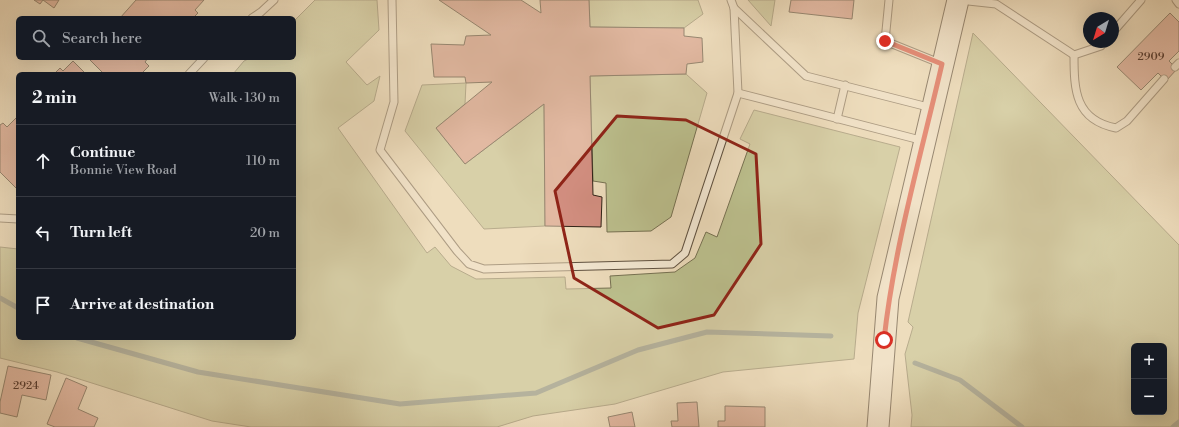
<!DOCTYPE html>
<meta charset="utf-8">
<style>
:root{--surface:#171b24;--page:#242831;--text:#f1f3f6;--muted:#9ea1a6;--line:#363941}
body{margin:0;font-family:"Libre Bodoni",serif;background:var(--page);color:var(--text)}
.controls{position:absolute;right:12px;bottom:12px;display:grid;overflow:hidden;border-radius:6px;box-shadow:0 4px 16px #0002}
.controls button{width:36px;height:36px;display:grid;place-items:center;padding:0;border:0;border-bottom:1px solid var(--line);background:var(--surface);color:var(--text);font:20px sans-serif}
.compass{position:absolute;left:1083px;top:12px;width:36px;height:36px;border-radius:50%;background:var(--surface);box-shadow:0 4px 16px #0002;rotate:218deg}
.stop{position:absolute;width:12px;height:12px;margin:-9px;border:3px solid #d93025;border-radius:50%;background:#fff}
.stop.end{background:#d93025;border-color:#fff;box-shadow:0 1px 4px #0008}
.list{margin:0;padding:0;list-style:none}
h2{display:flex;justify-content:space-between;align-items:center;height:52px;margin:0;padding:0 16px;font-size:17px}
h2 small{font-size:13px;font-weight:400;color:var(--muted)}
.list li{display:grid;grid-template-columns:26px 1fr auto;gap:12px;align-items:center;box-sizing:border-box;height:72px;padding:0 16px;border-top:1px solid var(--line)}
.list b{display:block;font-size:15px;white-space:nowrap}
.list p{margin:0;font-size:13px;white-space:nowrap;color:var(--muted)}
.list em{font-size:13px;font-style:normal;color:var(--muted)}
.icon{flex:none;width:22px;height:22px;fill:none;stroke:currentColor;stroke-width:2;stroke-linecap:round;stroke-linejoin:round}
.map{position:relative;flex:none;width:1179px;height:427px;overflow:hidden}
.search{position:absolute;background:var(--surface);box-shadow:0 4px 16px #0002;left:16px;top:16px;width:280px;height:44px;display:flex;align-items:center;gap:10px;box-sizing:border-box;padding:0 14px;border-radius:6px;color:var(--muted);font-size:15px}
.panel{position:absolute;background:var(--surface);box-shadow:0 4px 16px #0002;left:16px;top:72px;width:280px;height:268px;border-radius:6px}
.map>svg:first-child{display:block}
.green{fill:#bcc08e;stroke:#767152;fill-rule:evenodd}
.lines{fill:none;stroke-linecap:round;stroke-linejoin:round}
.stream{stroke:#6f7e76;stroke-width:5}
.building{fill:#d28e80;stroke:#2f2216}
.lane-casing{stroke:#5f5140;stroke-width:9}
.secondary-casing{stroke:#2f2216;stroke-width:23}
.lane{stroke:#f4e9d4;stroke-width:7}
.secondary{stroke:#f4e9d4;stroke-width:21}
.route{stroke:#d93025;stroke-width:5}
.marked{fill:none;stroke:#8f2418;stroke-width:3;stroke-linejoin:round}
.labels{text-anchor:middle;stroke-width:3;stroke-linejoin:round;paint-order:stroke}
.number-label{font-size:11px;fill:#583d30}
</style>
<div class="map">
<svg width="1179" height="427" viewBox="0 0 1179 427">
<rect width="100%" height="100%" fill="#eeddbd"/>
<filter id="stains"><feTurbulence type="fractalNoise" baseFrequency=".005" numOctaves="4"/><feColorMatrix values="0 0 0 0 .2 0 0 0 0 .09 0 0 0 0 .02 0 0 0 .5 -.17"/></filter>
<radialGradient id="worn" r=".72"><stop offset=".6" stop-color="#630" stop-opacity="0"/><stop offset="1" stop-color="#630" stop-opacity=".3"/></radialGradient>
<g class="green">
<path d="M 315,0 L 377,0 L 379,30 L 346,62 L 367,85 L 380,76 L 374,101 L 338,128 L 427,253 L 435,247 L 451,266 L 476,279 L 565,277 L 566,289 L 611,288 L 610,276 L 675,272 L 695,258 L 706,232 L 717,237 L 750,144 L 740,139 L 754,110 L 900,147 L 858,313 L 854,359 L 723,372 L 615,404 L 533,416 L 497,427 L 251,427 L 212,421 L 57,372 L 0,358 L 0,247 L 18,249 L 18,338 L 294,338 L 294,74 L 233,74 L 244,61 L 250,58 L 294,58 L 294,21 Z"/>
<path d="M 589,0 L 698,0 L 703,14 L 684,28 L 590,27 Z"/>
<path d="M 748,0 L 775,0 L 771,26 Z"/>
<path d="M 973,33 L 1179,245 L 1179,427 L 911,427 L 912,415 L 905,354 L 913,327 L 908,322 ZM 1134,346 L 1164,346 L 1164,412 L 1134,412 Z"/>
<path d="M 686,74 L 707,93 L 671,217 L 651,231 L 607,232 L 606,183 L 593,181 L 590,76 Z"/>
<path d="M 466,83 L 465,104 L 436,128 L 465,164 L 544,104 L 545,226 L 484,229 L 405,131 L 422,85 Z"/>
</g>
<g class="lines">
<g class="stream">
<path d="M 0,298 L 18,308"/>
<path d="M 77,338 L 198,372 L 400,404 L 536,393 L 638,350 L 707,332 L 831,336"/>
<path d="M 915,363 L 960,380 L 1022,427"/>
<path d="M 1173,427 L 1179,422"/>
</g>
</g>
<g class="building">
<path d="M 34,0 L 59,0 L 54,8 L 43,0 L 40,4 Z"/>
<path d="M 136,0 L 204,0 L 195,10 L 198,13 L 193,18 L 120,18 Z"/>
<path d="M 439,0 L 521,0 L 541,13 L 540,0 L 589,0 L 590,27 L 684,28 L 684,36 L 702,38 L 703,62 L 687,64 L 686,74 L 590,76 L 593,195 L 602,197 L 601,227 L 545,226 L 544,104 L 465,164 L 436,128 L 492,82 L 466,83 L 465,77 L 434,77 L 431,44 L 464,45 L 466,36 L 491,35 Z"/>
<path d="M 791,0 L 854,0 L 852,19 L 789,12 Z"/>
<path d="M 1170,13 L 1179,22 L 1179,51 L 1169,61 L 1177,69 L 1166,81 L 1158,73 L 1141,90 L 1117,67 Z"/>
<path d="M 88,58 L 148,58 L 145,62 L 149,66 L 141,74 L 139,72 L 137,74 L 104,74 Z"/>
<path d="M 73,61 L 86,74 L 54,74 L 60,68 L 63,71 Z"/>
<path d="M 16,118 L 18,119 L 18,190 L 0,172 L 0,125 L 3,123 L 7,127 Z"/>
<path d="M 8,366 L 51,375 L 46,400 L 22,395 L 17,417 L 0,413 L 0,402 Z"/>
<path d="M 66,378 L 87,387 L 78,409 L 98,418 L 94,427 L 55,427 L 47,424 Z"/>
<path d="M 697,402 L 699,427 L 672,427 L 671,421 L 678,421 L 677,403 Z"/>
<path d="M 725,406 L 765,407 L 765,427 L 718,427 L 718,421 L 725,421 Z"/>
<path d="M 632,412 L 635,427 L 610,427 L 608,417 Z"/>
</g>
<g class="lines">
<defs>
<g id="lane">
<path d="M 392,0 L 394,102 L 380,150 L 457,251 L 469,264 L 484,269 L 672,264 L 685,253 L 738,93 L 734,8 L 731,0"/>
<path d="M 889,0 L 885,41 L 942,64"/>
<path d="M 959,0 L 996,4 L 1074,55 L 1101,46 L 1104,42"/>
<path d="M 1176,0 L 1179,4"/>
<path d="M 734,8 L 806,76 L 932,108"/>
<path d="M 252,18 L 261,12 L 274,0"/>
<path d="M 1113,32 L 1141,0"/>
<path d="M 1074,55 C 1074,90 1075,120 1116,128 L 1127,121 L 1164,79"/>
<path d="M 1175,67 L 1179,63"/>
<path d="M 189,74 L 204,58"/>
<path d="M 738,93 L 924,141"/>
<path d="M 837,119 L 845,85"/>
<path d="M 0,218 L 18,219"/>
</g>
<path id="secondary" d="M 878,427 L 888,298 L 958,0"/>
</defs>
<use href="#lane" class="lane-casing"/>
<use href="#secondary" class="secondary-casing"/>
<use href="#lane" class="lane"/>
<use href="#secondary" class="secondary"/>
</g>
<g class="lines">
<path class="route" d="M 884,340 C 894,247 921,155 942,64 L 885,41"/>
</g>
<path d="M0 0H1179V427H0ZM 617,116 L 686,120 L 756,154 L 761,244 L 714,315 L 658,328 L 574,278 L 555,191 Z" fill="#eeddbd" fill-opacity=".55" fill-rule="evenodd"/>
<path class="marked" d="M 617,116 L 686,120 L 756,154 L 761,244 L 714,315 L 658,328 L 574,278 L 555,191 Z"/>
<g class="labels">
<g class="number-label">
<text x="1151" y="60">2909</text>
<text x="26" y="389">2924</text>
</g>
</g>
<rect width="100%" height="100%" filter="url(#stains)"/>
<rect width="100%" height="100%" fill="url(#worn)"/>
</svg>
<div class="controls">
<button>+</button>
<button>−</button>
</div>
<svg class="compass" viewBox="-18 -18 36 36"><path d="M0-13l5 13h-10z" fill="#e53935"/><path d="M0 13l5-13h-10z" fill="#9ea1a6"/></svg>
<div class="stop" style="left:884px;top:340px"></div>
<div class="stop end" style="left:885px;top:41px"></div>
<div class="search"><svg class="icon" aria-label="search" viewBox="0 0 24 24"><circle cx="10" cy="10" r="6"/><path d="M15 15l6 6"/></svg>Search here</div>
<section class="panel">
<h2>2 min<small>Walk · 130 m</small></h2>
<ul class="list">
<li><svg class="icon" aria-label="ahead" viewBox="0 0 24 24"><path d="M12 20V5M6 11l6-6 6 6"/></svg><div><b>Continue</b><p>Bonnie View Road</p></div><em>110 m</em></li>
<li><svg class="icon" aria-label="left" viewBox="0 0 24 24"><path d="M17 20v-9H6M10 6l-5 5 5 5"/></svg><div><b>Turn left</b></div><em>20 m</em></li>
<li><svg class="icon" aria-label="arrive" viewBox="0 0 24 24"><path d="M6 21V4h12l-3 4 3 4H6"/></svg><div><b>Arrive at destination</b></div></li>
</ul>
</section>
</div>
